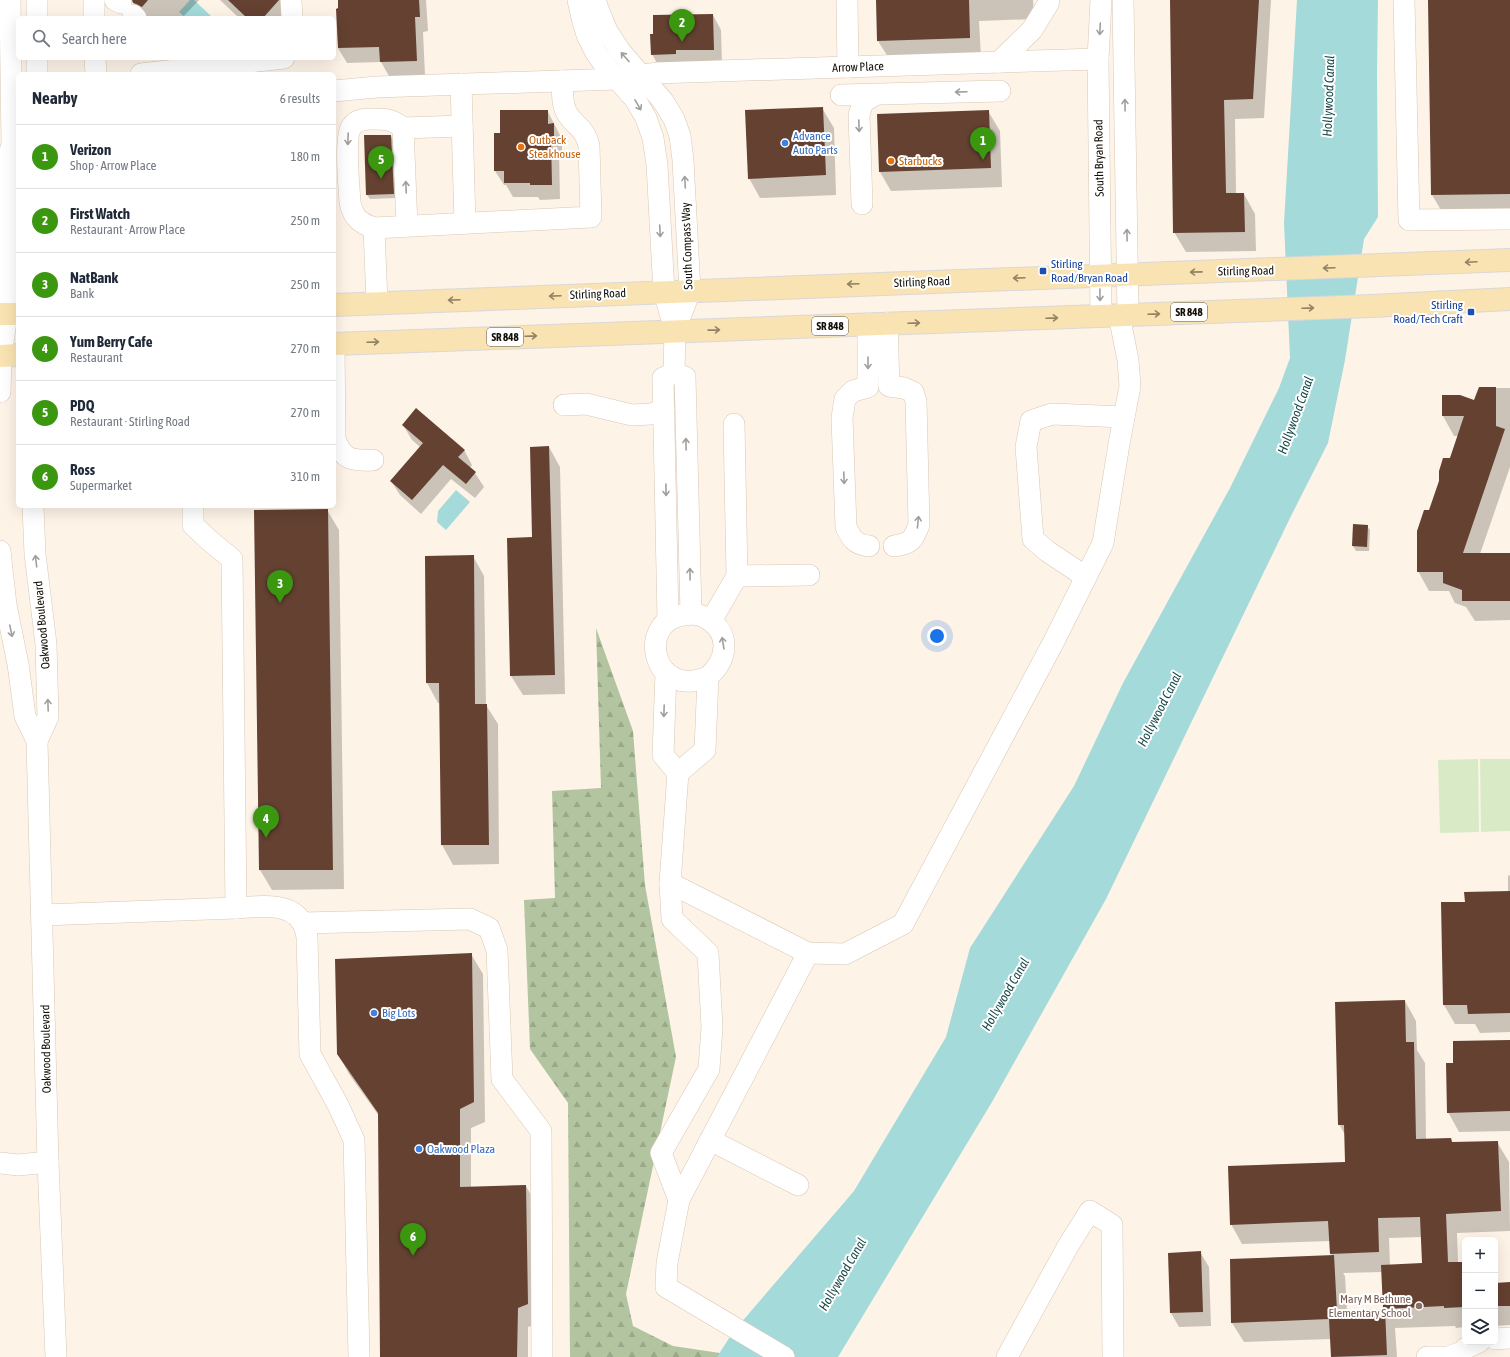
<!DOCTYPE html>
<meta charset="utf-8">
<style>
:root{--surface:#fff;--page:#f6f6f7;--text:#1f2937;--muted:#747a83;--line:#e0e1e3;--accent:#3b9610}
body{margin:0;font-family:"Asap Condensed",sans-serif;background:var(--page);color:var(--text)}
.controls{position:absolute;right:12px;bottom:12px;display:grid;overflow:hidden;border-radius:6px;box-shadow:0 4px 16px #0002}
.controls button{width:36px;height:36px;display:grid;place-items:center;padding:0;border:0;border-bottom:1px solid var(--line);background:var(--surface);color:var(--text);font:20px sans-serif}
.you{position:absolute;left:937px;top:636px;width:14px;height:14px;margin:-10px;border:3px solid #fff;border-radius:50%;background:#1a73e8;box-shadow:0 0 0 6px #1a73e833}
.badge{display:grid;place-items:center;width:26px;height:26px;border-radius:50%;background:var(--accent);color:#fff;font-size:13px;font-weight:700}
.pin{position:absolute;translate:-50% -33px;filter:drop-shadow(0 1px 2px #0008)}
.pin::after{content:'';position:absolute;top:21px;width:14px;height:12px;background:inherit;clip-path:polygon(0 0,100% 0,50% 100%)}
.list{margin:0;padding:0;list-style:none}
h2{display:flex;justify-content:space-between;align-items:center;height:52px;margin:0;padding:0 16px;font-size:17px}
h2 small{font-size:13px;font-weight:400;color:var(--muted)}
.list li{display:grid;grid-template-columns:26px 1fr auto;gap:12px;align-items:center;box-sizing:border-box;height:64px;padding:0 16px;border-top:1px solid var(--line)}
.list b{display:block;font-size:15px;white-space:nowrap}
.list p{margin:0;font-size:13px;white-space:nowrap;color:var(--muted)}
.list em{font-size:13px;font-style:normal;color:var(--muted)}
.icon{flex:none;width:22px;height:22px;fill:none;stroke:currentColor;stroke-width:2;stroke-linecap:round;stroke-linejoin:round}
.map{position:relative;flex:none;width:1510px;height:1357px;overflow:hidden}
.search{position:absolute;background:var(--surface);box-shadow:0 4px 16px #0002;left:16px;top:16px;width:320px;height:44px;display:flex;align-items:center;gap:10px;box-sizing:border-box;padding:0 14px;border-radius:6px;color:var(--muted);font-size:15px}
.panel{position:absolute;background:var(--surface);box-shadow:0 4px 16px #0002;left:16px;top:72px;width:320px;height:436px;border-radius:6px}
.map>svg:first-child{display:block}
.forest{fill:url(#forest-firs)}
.pitch{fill:#d9ebc6}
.water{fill:#a4dada}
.shadow{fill:#0003;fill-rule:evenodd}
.building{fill:#644131}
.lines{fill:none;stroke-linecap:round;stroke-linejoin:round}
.minor-casing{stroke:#d9c7b4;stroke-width:22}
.major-casing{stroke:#d9d8d7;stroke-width:24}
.minor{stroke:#fff;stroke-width:21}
.major{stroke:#fae3b2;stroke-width:22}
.oneway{stroke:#a19f9c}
.oneway2{stroke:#928365}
.shop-dot{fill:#3f7fe0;stroke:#fff;stroke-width:1.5}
.food-dot{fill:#e8710a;stroke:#fff;stroke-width:1.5}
.transit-dot{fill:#1a4fb4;stroke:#fff;stroke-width:1.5}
.education-dot{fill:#8d6e63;stroke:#fff;stroke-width:1.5}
.labels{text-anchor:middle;stroke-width:4;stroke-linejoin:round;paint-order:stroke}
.shield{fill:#fff;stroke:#5a5651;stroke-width:1}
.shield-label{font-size:11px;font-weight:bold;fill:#130e07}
.street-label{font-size:12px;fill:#130e07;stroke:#fff}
.shop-label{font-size:12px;fill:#366cbe;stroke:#fff;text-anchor:start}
.food-label{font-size:12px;fill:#c56008;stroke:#fff;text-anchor:start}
.transit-label{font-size:12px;fill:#164399;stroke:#fff;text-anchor:start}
.education-label{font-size:12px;fill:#785e54;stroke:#fff;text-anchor:end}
.water-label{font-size:13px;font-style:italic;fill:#19494a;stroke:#fff}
</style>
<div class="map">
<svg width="1510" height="1357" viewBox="0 0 1510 1357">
<defs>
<pattern id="forest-firs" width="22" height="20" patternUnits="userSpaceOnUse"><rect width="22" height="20" fill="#b3c5a0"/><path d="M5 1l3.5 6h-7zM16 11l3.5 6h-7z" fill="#99a888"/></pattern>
</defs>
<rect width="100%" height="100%" fill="#fef3e7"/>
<path class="forest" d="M 596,628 L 633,731 L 645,885 L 676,1057 L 626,1294 L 633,1326 L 673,1346 L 720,1353 L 717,1357 L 570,1357 L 568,1103 L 530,1049 L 524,900 L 555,898 L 552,791 L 601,788 Z"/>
<g class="pitch">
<path d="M 1478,759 L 1479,832 L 1440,833 L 1438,760 Z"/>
<path d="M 1480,759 L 1510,759 L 1510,831 L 1481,832 Z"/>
</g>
<g class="water">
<path d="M 190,0 L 194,0 L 213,18 L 186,18 L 179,12 Z"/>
<path d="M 1297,0 L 1378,0 L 1377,73 L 1378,217 L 1364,239 L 1345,360 L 1328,443 L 1291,516 L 1106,899 L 992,1102 L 838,1357 L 717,1357 L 733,1332 L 854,1191 L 946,1037 L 970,948 L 1074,786 L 1123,683 L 1230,488 L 1279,388 L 1290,358 L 1284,223 Z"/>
<path d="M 456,490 L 470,502 L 446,530 L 437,522 L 438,511 Z"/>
</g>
<g class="shadow">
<path d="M 133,0 L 199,0 L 182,18 L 163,18 L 162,17 L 160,18 L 142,18 Z"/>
<path d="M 220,0 L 289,0 L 290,18 L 239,18 Z"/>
<path d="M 339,0 L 426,0 L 428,31 L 423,32 L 425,75 L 389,76 L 381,62 L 347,63 L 338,48 L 337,10 L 339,9 Z"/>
<path d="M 877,0 L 1033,0 L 1034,19 L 979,21 L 981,57 L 890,60 L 878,41 Z"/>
<path d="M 1171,0 L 1271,0 L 1264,118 L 1235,119 L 1236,194 L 1244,194 L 1255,214 L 1256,251 L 1186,252 L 1174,232 Z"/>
<path d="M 1429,0 L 1510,0 L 1510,213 L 1444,215 L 1432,195 Z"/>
<path d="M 713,15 L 721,30 L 722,64 L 660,69 L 652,54 Z"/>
<path d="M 822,108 L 834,128 L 836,195 L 760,198 L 749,178 Z"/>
<path d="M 547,110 L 562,139 L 562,153 L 559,153 L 560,199 L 540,200 L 538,197 L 513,197 L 506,185 L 504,185 L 495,171 L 501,134 Z"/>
<path d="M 988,111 L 1000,131 L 1002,187 L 891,191 L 880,172 Z"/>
<path d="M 391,136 L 393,140 L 396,198 L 370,199 L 367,195 Z"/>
<path d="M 1480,388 L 1510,388 L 1510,467 L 1480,554 L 1510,554 L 1510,620 L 1475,621 L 1466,607 L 1455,603 L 1449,591 L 1429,591 L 1418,571 L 1430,511 L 1458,436 L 1454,436 L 1443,416 L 1443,396 L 1475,402 Z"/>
<path d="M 403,425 L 464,450 L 472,465 L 470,468 L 475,473 L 484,487 L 475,498 L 451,479 L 421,514 L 400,495 L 391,481 L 420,447 L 412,440 Z"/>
<path d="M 549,447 L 560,467 L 565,694 L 523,695 L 511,676 Z"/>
<path d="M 327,510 L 339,530 L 344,889 L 272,890 L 260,870 L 255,511 Z"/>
<path d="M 1354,525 L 1367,526 L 1370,530 L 1369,551 L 1356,551 L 1353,546 Z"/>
<path d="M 473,556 L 484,576 L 486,705 L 498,724 L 499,864 L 453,865 L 442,845 L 441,703 L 438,703 L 427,683 L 426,557 Z"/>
<path d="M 1510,875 L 1510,1032 L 1480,1033 L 1475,1024 L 1455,1024 L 1444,1005 L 1466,903 L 1508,892 L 1508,876 Z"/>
<path d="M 471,954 L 483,974 L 485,1122 L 471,1128 L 471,1188 L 526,1186 L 537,1206 L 539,1324 L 528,1327 L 528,1357 L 381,1357 L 379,1116 L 349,1074 L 338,1054 Z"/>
<path d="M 1405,1001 L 1416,1021 L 1417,1050 L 1425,1063 L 1426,1140 L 1451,1139 L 1453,1143 L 1497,1142 L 1509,1162 L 1510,1231 L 1457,1233 L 1458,1263 L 1465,1264 L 1465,1327 L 1456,1328 L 1455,1326 L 1395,1328 L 1397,1357 L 1332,1357 L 1331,1339 L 1244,1342 L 1232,1323 L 1332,1256 L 1331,1254 L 1330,1241 L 1242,1244 L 1231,1224 L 1346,1163 L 1345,1135 L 1339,1124 ZM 1422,1237 L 1423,1264 L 1390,1266 L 1389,1238 ZM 1382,1272 L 1385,1310 L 1347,1312 L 1345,1276 L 1343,1273 Z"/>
<path d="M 1510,1041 L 1510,1131 L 1459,1132 L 1448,1112 L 1454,1064 Z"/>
<path d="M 1200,1252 L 1209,1267 L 1211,1326 L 1179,1327 L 1171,1313 Z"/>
<path d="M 1510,1283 L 1510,1325 L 1495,1326 L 1495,1284 Z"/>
</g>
<g class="building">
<path d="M 132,0 L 148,0 L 142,7 L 136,4 L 133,3 Z"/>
<path d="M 228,0 L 279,0 L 263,18 L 247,18 Z"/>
<path d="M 338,0 L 419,0 L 420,17 L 415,17 L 417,61 L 380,62 L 379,47 L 338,48 L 336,9 L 338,8 Z"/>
<path d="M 876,0 L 969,0 L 970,38 L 877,41 Z"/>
<path d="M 1170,0 L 1259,0 L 1253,99 L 1224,100 L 1226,193 L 1244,193 L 1245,232 L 1173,233 Z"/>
<path d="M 1428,0 L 1510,0 L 1510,194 L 1431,195 Z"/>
<path d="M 713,14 L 714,50 L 676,50 L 676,54 L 651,55 L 650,34 L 653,34 L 653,15 Z"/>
<path d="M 823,107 L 826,175 L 748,179 L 745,110 Z"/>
<path d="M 500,110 L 548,110 L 548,124 L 554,123 L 554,138 L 551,138 L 552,185 L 530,185 L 530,183 L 504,183 L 504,171 L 494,171 L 494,133 L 500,133 Z"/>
<path d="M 989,110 L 991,168 L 879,172 L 877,114 Z"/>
<path d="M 364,135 L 391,135 L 394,194 L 366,195 Z"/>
<path d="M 1479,387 L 1496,387 L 1496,426 L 1505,429 L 1463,553 L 1510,553 L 1510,601 L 1462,601 L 1462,590 L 1443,583 L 1443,572 L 1417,572 L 1417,531 L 1424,510 L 1429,510 L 1439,481 L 1439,471 L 1443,458 L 1450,458 L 1464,416 L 1442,416 L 1442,395 L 1460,395 L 1474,400 Z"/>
<path d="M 416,408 L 465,450 L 458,457 L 476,472 L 466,484 L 443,465 L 412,500 L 390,481 L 423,443 L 402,425 Z"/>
<path d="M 549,446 L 555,675 L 510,676 L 507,538 L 532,537 L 530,447 Z"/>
<path d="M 328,509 L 333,870 L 259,870 L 254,510 Z"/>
<path d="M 1353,524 L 1368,525 L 1367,547 L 1352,546 Z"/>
<path d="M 474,555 L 475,704 L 487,704 L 489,845 L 441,845 L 439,683 L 426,683 L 425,556 Z"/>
<path d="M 1510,891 L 1510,1013 L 1468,1014 L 1467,1005 L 1443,1005 L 1441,902 L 1465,902 L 1464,892 Z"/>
<path d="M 472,953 L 474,1102 L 460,1109 L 460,1187 L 526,1185 L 528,1304 L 518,1308 L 517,1357 L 380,1357 L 378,1113 L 337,1054 L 335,959 Z"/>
<path d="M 1405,1000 L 1406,1042 L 1414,1042 L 1416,1139 L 1451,1138 L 1452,1142 L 1498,1141 L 1501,1211 L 1446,1214 L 1448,1262 L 1465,1262 L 1465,1307 L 1444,1308 L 1444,1306 L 1383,1309 L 1381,1265 L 1422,1263 L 1420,1217 L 1378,1218 L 1379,1252 L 1330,1254 L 1328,1221 L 1230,1225 L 1228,1166 L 1345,1162 L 1344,1125 L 1338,1125 L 1335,1002 Z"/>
<path d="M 1510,1040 L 1510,1111 L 1447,1113 L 1446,1063 L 1453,1063 L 1453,1041 Z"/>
<path d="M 1201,1251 L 1203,1312 L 1170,1313 L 1168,1253 Z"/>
<path d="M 1334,1255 L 1337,1311 L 1385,1309 L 1387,1355 L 1331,1357 L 1329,1319 L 1231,1323 L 1230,1259 Z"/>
<path d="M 1510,1282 L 1510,1306 L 1495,1306 L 1495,1283 Z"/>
</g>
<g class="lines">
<defs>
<g id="minor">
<path d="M 94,0 L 94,18"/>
<path d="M 115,0 L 121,3"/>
<path d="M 291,0 L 292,18"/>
<path d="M 578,0 L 582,18 L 587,35 L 596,53 L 607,68 L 635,99 L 646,118 L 653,138 L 657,165 L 664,292 L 675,330 L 674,373"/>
<path d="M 595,0 L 598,9 L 607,31 L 620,51 L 663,101 L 674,119 L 680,136 L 683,160 L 690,291 L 675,330"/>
<path d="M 847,0 L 848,67"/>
<path d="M 1123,0 L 1128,315"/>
<path d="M 1404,0 L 1409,220 L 1510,219"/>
<path d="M 133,15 L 136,18"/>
<path d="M 37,18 L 37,0"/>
<path d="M 95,58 L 96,74"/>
<path d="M 999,62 L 1032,30 L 1048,4 L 1049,0"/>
<path d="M 37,74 L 37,58"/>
<path d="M 141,74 L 284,58"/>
<path d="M 461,84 L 465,223"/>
<path d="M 334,91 L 377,87 L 618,79 L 656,73 L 1098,59"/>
<path d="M 841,95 L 1000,91"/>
<path d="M 403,128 L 462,126"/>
<path d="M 862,204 L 859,115 L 863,102 L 875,95"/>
<path d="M 374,228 C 360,223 353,218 350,202 C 349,187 344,136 352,126 C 357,119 365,119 372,119 C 385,119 393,119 403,128 L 407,226"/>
<path d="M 377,303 L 374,228 L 591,217 L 589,146 C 585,128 577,128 568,115 C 561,105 563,92 562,81"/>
<path d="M 1101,316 L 1098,59 L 1101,0"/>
<path d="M 887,323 L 889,386 L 904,388 L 913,392 L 916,401 L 919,525 C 912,542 911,543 894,546"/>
<path d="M 868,324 L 868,387 L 853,391 L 845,399 L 842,418 L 846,527 C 852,539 854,544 869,546"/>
<path d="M 334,344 L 335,439 C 343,460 352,461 373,460"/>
<path d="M 0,392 L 1,356 L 7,314 L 6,167 L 12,144 L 10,0"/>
<path d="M 564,405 L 586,404 L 632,415 L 651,414 L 664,409"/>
<path d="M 33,506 L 35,554 L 46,644 L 48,717 L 37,741"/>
<path d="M 0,551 L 6,605 L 18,664 L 25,716 L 37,741 L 48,1162 L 56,1357"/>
<path d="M 737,576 L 809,575"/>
<path d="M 1086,577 L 1047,551 L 1033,539 L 1026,447 L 1031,421 L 1052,414 L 1124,417"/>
<path d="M 668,620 L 663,378 L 674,373 L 685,377 L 691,613"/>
<path d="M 711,621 L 737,576 L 734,424"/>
<path d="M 666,672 L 663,755 L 678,773 L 705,750 L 708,677 C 729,658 731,631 704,617 C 697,613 690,614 683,615 C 637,621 651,700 708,677"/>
<path d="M 678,773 L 670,883 L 808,953 L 845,954 L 903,924 L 1053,643 L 1103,543 L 1119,444 L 1130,386 L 1128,360 L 1119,315"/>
<path d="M 670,883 L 672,919 L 708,953 L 712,1027 L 709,1069 L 661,1153 L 679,1200 L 808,953"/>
<path d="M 236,908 C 257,907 289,901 302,922 C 305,926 306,932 307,937 L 310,1054 L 338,1105 L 354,1140 L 359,1357"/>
<path d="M 43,915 L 236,908 L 232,559 L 210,541 L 193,525 L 193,506"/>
<path d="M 303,923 L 470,919 L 489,928 L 497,950 L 502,1079 L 541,1131 L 542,1357"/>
<path d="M 710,1140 L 798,1185"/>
<path d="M 0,1163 L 18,1165 L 48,1162"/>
<path d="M 679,1200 L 667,1263 L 666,1287 L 784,1357"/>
<path d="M 1495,1339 L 1510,1338"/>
<path d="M 1007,1357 L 1068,1246 L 1090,1211 L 1112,1225 L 1113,1357"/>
<path d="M 1427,1357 L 1448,1357 L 1462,1352 L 1466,1348 L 1479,1342"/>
</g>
<g id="major">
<path d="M 334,305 L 1510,260"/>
<path d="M 0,314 L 18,314"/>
<path d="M 334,344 L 1372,306 L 1510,299"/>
<path d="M 0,356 L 18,355"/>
</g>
</defs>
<use href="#minor" class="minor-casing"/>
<use href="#major" class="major-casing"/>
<use href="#minor" class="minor"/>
<use href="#major" class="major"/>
</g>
<defs><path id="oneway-shaft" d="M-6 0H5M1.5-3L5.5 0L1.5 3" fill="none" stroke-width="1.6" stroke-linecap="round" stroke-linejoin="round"/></defs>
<g class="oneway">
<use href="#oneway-shaft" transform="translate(1100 29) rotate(93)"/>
<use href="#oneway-shaft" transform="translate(625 57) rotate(-131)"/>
<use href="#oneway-shaft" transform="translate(961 92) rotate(178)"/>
<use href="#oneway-shaft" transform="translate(638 105) rotate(60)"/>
<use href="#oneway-shaft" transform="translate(1125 105) rotate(-91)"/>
<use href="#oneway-shaft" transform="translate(859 126) rotate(88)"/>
<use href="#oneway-shaft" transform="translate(348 139) rotate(92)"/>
<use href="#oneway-shaft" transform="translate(685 182) rotate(-93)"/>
<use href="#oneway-shaft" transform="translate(406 187) rotate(-92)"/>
<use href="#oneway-shaft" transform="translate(660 231) rotate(87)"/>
<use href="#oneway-shaft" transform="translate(1127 235) rotate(-91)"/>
<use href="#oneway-shaft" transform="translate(1100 295) rotate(89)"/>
<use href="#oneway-shaft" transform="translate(868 363) rotate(90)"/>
<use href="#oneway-shaft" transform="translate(686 444) rotate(-91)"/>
<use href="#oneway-shaft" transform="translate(844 478) rotate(88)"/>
<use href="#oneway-shaft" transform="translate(666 490) rotate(89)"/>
<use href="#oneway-shaft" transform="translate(918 522) rotate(-84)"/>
<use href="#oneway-shaft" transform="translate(36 561) rotate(-97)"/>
<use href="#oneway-shaft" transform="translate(690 574) rotate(-91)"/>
<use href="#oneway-shaft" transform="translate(11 631) rotate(78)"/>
<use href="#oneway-shaft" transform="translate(723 643) rotate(-99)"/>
<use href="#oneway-shaft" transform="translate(48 705) rotate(-92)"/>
<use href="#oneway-shaft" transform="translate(664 711) rotate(92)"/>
</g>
<g class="oneway2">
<use href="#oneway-shaft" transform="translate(1471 262) rotate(177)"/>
<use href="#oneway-shaft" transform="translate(1329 268) rotate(178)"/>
<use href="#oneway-shaft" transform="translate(1196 272) rotate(179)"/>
<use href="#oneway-shaft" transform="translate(1019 278) rotate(178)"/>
<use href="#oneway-shaft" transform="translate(853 284) rotate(178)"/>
<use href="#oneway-shaft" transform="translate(555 296) rotate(178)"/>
<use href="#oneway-shaft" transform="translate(454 300) rotate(178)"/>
<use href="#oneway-shaft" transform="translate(1308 308) rotate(-2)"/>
<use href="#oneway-shaft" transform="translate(1154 314) rotate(-2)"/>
<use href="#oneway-shaft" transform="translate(1052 318) rotate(-2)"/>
<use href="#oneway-shaft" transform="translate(914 323) rotate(-2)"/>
<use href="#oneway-shaft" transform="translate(714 330) rotate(-1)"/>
<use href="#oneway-shaft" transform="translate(531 336) rotate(-2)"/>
<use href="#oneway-shaft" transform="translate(373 342) rotate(-2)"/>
</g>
<g class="shop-dot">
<circle cx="785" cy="143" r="4"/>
<circle cx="374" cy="1013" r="4"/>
<circle cx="419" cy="1149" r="4"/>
</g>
<g class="food-dot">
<circle cx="521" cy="147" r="4"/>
<circle cx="891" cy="161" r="4"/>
</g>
<g class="transit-dot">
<rect x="1039" y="267" width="8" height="8" rx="2"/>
<rect x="1467" y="308" width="8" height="8" rx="2"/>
</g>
<circle class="education-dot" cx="1419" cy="1306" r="4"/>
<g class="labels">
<g class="shield">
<rect x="1171" y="303" width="36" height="18" rx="3"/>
<rect x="812" y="317" width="36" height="18" rx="3"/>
<rect x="487" y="328" width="36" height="18" rx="3"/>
</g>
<g class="shield-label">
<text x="1189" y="316">SR 848</text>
<text x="830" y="330">SR 848</text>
<text x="505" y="341">SR 848</text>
</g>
<g class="street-label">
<text transform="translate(858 67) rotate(-2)" y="4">Arrow Place</text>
<text transform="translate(1099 158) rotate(-91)" y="4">South Bryan Road</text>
<text transform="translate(687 246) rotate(-92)" y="4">South Compass Way</text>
<text transform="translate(1246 271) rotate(-1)" y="4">Stirling Road</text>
<text transform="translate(922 282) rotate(-2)" y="4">Stirling Road</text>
<text transform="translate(598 294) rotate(-2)" y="4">Stirling Road</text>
<text transform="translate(42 625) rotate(-95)" y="4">Oakwood Boulevard</text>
<text transform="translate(46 1049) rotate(-91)" y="4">Oakwood Boulevard</text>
</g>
<g class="shop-label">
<text x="793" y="140">Advance<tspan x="793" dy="14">Auto Parts</tspan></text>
<text x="382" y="1017">Big Lots</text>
<text x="427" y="1153">Oakwood Plaza</text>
</g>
<g class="food-label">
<text x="529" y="144">Outback<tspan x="529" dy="14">Steakhouse</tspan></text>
<text x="899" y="165">Starbucks</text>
</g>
<g class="transit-label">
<text x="1051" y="268">Stirling<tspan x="1051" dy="14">Road/Bryan Road</tspan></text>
<text x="1463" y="309" text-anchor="end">Stirling<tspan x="1463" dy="14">Road/Tech Craft</tspan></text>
</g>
<g class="education-label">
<text x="1411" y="1303">Mary M Bethune<tspan x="1411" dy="14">Elementary School</tspan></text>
</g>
<g class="water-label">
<text transform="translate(1328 96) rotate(-88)" y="5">Hollywood Canal</text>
<text transform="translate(1295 415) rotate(-70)" y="5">Hollywood Canal</text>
<text transform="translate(1159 709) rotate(-63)" y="5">Hollywood Canal</text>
<text transform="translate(1005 994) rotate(-60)" y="5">Hollywood Canal</text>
<text transform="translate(842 1274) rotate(-60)" y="5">Hollywood Canal</text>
</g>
</g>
</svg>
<div class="controls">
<button>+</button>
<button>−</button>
<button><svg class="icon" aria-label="layers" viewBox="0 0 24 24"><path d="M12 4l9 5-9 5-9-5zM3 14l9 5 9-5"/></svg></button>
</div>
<div class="you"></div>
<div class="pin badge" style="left:983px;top:160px">1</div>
<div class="pin badge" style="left:682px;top:42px">2</div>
<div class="pin badge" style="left:280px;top:603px">3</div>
<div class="pin badge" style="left:266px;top:838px">4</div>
<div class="pin badge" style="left:381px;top:179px">5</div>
<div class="pin badge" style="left:413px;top:1256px">6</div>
<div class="search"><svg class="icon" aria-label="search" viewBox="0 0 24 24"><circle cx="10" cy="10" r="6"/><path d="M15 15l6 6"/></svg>Search here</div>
<section class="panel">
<h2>Nearby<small>6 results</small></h2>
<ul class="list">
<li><span class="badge">1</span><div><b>Verizon</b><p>Shop · Arrow Place</p></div><em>180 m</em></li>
<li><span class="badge">2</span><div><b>First Watch</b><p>Restaurant · Arrow Place</p></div><em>250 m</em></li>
<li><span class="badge">3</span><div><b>NatBank</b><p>Bank</p></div><em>250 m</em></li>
<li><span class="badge">4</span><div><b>Yum Berry Cafe</b><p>Restaurant</p></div><em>270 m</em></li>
<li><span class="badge">5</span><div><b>PDQ</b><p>Restaurant · Stirling Road</p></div><em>270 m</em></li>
<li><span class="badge">6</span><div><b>Ross</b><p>Supermarket</p></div><em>310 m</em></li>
</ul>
</section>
</div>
